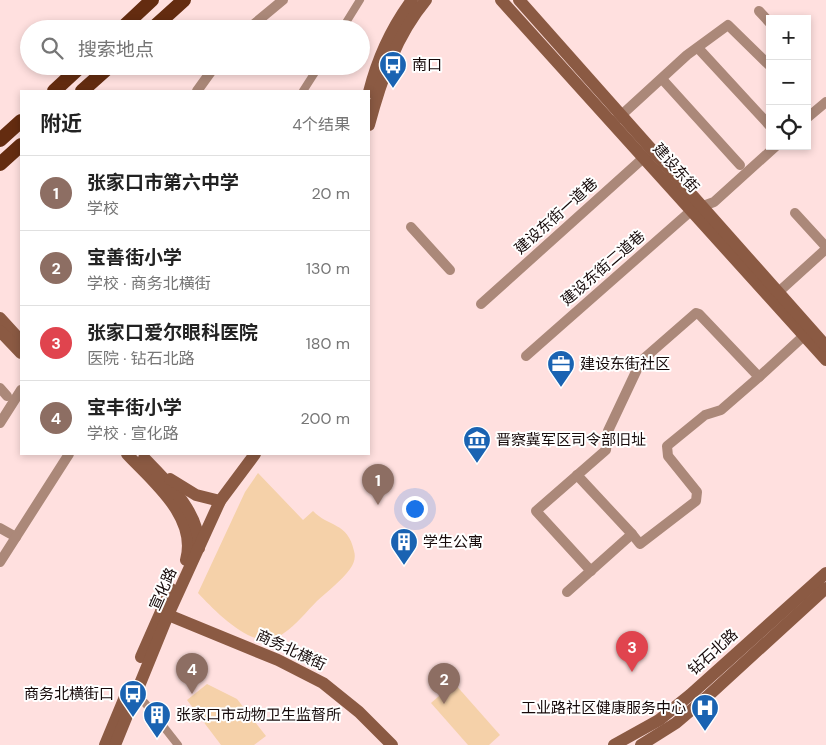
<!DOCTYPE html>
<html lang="zh">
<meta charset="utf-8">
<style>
:root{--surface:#fff;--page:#f2f2f2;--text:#222;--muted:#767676;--line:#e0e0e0;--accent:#111827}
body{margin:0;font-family:"DM Sans","Noto Sans SC",sans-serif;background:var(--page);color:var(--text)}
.controls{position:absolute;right:15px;top:15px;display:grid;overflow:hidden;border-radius:0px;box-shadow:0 2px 8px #0003}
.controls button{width:45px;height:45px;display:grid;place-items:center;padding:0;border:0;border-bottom:1px solid var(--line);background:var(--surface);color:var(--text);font:25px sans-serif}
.you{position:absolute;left:414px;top:508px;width:18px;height:18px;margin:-12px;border:4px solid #fff;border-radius:50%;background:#1a73e8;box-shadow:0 0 0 8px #1a73e833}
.badge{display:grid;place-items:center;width:32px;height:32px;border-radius:50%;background:var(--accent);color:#fff;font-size:16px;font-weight:700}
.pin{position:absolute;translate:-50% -41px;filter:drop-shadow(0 1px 2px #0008)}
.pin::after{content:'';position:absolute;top:26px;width:18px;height:15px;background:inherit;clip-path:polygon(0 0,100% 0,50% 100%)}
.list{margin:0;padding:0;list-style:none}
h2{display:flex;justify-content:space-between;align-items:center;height:65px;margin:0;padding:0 20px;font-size:21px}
h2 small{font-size:16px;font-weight:400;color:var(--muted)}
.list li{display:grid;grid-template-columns:32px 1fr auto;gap:15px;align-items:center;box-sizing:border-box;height:75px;padding:0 20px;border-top:1px solid var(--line)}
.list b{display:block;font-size:19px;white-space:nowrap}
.list p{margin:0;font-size:16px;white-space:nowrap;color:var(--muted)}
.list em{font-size:16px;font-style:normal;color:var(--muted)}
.icon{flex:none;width:28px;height:28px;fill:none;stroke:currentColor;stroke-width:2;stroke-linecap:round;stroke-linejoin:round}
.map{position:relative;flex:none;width:826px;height:745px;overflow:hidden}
.search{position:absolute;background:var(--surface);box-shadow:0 2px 8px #0003;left:20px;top:20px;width:350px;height:55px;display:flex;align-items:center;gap:12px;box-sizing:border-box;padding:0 18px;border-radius:28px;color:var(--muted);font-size:19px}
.panel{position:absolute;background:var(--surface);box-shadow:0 2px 8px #0003;left:20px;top:90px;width:350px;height:365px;border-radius:0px}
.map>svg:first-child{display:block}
.green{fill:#f5d1a9}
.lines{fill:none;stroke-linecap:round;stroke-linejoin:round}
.pedestrian{stroke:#ab8879;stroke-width:8}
.minor{stroke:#ab8879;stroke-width:10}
.secondary{stroke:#8b5a43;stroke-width:12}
.trunk{stroke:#642c10;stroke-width:14}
.labels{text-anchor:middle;stroke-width:4;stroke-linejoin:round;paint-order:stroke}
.poi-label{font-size:15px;fill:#160a0a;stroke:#fff;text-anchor:start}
.street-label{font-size:15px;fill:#160a0a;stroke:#fff}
</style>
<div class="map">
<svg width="826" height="745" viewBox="0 0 826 745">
<rect width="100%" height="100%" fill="#ffe0df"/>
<g class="green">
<path d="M 258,473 L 303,520 L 313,511 C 328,527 348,522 354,551 C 356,557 354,564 350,569 C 341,581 328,591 317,601 C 307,611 296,625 284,633 C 279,637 273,639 267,640 C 244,641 213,609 198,593 L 245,492 Z"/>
<path d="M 454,683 L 500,735 L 489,745 L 468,745 L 431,703 Z"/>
<path d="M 207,684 L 237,699 L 266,736 L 254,745 L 221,745 L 187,700 Z"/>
</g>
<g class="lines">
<g class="pedestrian">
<path d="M 342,29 L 360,0"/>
<path d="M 303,91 L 319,66"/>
<path d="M 132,697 L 145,703 L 178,745"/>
</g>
<g class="minor">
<path d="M 759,11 L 770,23"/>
<path d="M 248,29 L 283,0"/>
<path d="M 698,48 L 770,126"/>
<path d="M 662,79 L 740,165"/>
<path d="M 197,91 L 215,66"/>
<path d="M 807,118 L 826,102"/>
<path d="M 616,120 L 687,55 L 728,25 L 770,66"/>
<path d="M 795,213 L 826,247"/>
<path d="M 411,227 L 450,270"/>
<path d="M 773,297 L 826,249"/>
<path d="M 481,304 L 649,153"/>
<path d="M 526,356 L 692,210 L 714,202 L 776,146"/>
<path d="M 0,388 L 7,396"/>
<path d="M 0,423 L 21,390"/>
<path d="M 577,475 L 632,534"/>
<path d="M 0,528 L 16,537"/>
<path d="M 0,562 L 69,454"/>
<path d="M 591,571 L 536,511 L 606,450 L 608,431 L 641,361 L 696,313 L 699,314 L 759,377 L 808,332"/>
<path d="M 567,592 L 632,534 L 640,544 L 696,501 L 697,492 L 668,456 L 667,446 L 705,415 L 721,410 L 759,377"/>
</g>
<g class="secondary">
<path d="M 501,0 L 826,360"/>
<path d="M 519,0 L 826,346"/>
<path d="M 369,92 C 377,60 392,27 412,0"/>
<path d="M 369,125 C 381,80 396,36 426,0"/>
<path d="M 0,318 L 21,341"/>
<path d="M 0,331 L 21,353"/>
<path d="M 127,454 C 153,482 198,517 186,560"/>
<path d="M 144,458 C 167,482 200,512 199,548"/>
<path d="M 170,479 L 196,495 L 220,501"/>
<path d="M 161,612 L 278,660 L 323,683 L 359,712 L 392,745"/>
<path d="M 141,657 L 171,589"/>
<path d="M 105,745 L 127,692"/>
<path d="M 115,745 L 168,615 L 220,501 L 255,454"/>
<path d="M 614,745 L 659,720 L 690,695 L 826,573"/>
<path d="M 641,745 L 676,723 L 709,695 L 826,588"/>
</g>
<g class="trunk">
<path d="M 121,29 L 152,0"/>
<path d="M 152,29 L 184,0"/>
<path d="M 54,91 L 81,66"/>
<path d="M 82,91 L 110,66"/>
<path d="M 0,140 L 21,121"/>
<path d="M 0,164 L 21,145"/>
</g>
</g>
<defs>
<symbol id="bus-pin" viewBox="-11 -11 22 30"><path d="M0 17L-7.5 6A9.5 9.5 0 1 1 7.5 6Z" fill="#1a63b2" stroke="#fff"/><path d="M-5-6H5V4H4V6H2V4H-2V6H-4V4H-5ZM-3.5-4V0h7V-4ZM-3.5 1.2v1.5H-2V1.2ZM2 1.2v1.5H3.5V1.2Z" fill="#fff"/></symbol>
<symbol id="office-pin" viewBox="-11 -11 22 30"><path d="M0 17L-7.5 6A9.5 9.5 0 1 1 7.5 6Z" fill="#1a63b2" stroke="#fff"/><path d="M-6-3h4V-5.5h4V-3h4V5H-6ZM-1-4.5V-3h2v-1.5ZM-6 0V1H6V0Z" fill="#fff"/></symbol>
<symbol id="museum-pin" viewBox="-11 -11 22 30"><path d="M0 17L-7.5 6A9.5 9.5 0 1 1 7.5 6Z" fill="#1a63b2" stroke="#fff"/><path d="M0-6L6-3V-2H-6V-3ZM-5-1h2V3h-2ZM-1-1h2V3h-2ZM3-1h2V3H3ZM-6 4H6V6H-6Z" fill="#fff"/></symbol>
<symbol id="building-pin" viewBox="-11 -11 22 30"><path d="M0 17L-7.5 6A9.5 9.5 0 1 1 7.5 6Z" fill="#1a63b2" stroke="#fff"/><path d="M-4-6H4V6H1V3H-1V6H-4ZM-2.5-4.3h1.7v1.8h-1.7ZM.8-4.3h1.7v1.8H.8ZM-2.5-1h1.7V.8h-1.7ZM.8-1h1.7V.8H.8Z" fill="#fff"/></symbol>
<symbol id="hospital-pin" viewBox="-11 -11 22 30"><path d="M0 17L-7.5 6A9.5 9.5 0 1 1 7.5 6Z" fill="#1a63b2" stroke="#fff"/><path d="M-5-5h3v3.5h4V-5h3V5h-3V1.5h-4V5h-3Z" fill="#fff"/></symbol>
</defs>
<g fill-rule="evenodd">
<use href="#bus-pin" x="377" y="49" width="32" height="43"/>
<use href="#office-pin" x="545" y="348" width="32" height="43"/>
<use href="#museum-pin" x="461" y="424" width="32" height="43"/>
<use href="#building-pin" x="388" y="526" width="32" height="43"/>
<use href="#bus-pin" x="117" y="678" width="32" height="43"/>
<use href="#hospital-pin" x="689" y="692" width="32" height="43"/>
<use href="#building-pin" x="141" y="699" width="32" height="43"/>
</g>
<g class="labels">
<g class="poi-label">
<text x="412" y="70">南口</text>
<text x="580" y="369">建设东街社区</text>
<text x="496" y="445">晋察冀军区司令部旧址</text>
<text x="423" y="547">学生公寓</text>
<text x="114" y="699" text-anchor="end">商务北横街口</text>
<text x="686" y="713" text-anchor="end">工业路社区健康服务中心</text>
<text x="176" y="720">张家口市动物卫生监督所</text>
</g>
<g class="street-label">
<text transform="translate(676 168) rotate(48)" y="5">建设东街</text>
<text transform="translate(556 216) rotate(-42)" y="5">建设东街一道巷</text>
<text transform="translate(603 268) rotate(-41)" y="5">建设东街二道巷</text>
<text transform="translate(163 589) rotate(-66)" y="5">宣化路</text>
<text transform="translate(291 650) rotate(25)" y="5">商务北横街</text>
<text transform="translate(713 652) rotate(-42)" y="5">钻石北路</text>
</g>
</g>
</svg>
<div class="controls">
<button>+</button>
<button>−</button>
<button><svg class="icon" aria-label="locate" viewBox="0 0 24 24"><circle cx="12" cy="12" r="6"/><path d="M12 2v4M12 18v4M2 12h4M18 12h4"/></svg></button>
</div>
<div class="you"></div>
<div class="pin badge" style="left:378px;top:505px;background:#8d6e63">1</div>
<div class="pin badge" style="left:444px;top:704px;background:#8d6e63">2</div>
<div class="pin badge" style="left:632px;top:672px;background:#e0444e">3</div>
<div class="pin badge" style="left:192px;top:694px;background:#8d6e63">4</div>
<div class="search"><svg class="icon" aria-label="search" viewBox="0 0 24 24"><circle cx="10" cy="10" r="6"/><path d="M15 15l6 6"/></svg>搜索地点</div>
<section class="panel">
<h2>附近<small>4个结果</small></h2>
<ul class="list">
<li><span class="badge" style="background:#8d6e63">1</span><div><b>张家口市第六中学</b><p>学校</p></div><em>20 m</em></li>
<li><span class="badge" style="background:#8d6e63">2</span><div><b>宝善街小学</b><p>学校 · 商务北横街</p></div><em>130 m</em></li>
<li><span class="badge" style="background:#e0444e">3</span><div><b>张家口爱尔眼科医院</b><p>医院 · 钻石北路</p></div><em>180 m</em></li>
<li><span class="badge" style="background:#8d6e63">4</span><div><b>宝丰街小学</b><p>学校 · 宣化路</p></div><em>200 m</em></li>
</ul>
</section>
</div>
